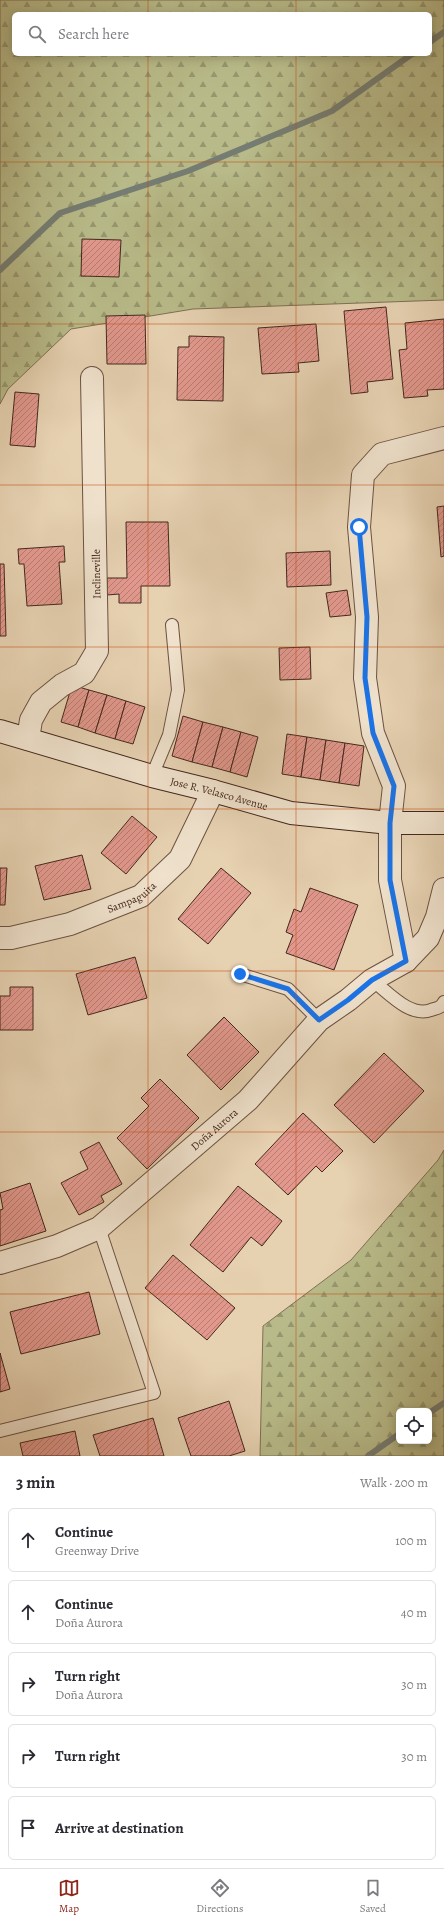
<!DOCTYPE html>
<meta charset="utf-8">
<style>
:root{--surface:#fff;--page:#f2f2f3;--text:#2b2b33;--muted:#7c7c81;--line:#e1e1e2;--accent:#8f2418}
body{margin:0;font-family:Alegreya,serif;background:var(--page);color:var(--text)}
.controls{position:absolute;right:12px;bottom:12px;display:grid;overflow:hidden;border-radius:6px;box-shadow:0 2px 10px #0003}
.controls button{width:36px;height:36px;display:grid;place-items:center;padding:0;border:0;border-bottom:1px solid var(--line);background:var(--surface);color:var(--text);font:20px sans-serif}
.stop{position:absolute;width:12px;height:12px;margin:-9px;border:3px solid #1a73e8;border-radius:50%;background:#fff}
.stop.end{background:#1a73e8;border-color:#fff;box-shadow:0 1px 4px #0008}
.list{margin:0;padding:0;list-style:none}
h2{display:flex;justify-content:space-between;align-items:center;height:52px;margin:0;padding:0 16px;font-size:17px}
h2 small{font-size:13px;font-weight:400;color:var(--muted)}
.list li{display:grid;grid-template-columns:26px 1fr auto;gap:12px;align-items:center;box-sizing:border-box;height:64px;margin:0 8px 8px;padding:0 8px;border:1px solid var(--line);border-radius:6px}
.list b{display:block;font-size:15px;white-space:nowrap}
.list p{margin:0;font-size:13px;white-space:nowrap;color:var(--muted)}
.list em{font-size:13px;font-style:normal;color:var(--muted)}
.icon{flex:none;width:22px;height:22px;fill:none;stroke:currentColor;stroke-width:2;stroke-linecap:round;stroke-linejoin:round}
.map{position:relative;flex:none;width:444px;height:1456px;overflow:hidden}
.search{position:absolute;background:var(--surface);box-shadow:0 2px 10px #0003;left:12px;right:12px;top:12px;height:44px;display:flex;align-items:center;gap:10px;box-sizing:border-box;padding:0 14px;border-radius:6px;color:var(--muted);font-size:15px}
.sheet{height:412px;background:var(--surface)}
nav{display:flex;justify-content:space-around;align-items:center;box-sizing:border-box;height:56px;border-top:1px solid var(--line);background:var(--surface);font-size:11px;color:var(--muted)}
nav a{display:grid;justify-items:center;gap:2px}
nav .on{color:var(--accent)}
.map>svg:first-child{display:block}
.forest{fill:url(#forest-firs);stroke:#7e7053;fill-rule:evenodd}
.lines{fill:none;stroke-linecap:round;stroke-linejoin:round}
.stream{stroke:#757d73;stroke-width:6}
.building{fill:url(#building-hatch);stroke:#44271d}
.service-casing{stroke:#6c5242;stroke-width:14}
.minor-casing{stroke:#6c5242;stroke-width:24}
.secondary-casing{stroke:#44271d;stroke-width:24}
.service{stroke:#efe1cc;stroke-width:12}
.minor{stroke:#efe1cc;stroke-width:22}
.secondary{stroke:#efe1cc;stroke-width:22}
.route{stroke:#1a73e8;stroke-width:5}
.grid{fill:none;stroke:#c74f0f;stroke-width:1;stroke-opacity:0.55}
.labels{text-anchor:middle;stroke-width:3.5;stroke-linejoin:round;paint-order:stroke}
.street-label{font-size:11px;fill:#44271d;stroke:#efe1cc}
</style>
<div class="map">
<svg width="444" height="1456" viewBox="0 0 444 1456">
<defs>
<pattern id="forest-firs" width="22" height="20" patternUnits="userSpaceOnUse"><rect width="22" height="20" fill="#b8ba89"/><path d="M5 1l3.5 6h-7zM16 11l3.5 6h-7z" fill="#97976f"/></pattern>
<pattern id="building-hatch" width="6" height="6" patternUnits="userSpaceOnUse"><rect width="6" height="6" fill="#e2988d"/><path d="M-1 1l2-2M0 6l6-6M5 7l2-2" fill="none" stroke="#b97c73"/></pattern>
</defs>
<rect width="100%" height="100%" fill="#e6d1b1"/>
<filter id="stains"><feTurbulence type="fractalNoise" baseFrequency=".005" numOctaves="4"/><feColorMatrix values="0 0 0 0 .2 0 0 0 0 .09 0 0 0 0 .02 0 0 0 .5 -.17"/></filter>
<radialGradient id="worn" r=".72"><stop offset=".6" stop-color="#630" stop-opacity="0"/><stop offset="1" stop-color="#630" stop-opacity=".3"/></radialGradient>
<g class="forest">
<path d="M 0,0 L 444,0 L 444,300 L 193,309 L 71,329 L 8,389 L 0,404 ZM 14,14 L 430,14 L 430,54 L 14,54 Z"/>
<path d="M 444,1150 L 444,1456 L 260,1456 L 263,1326 L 351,1260 L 438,1160 ZM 399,1411 L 429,1411 L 429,1441 L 399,1441 Z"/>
</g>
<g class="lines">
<g class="stream">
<path d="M 430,42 L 444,32"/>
<path d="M 0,270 L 60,213 L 188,171 L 332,111 L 412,54"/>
<path d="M 429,1413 L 444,1403"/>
<path d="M 368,1456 L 399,1434"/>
</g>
</g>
<g class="building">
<path d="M 82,239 L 121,240 L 119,277 L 81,276 Z"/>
<path d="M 386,307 L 393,379 L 367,382 L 368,392 L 351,394 L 344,311 Z"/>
<path d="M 145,315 L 146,364 L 107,364 L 106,316 Z"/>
<path d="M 444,319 L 444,389 L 427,390 L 428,396 L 404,398 L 399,350 L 407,349 L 405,323 Z"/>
<path d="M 316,324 L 319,361 L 298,363 L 299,372 L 262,374 L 258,328 Z"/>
<path d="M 189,336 L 224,337 L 223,401 L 177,400 L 178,347 L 189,347 Z"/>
<path d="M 15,392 L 39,394 L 35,447 L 10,445 Z"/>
<path d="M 444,506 L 444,556 L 441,557 L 437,507 Z"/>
<path d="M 126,522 L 168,522 L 170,586 L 141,586 L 141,603 L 119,603 L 119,594 L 107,595 L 107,578 L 127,578 Z"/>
<path d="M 64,546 L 65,562 L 59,562 L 62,604 L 27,606 L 24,564 L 19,564 L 18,549 Z"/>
<path d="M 330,551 L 331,585 L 287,587 L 286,553 Z"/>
<path d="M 0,564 L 4,564 L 6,636 L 0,636 Z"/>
<path d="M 347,590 L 351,615 L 330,617 L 326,593 Z"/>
<path d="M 310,647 L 311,679 L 280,680 L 279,648 Z"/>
<path d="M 72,685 L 89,690 L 78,727 L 61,722 Z"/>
<path d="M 89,690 L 107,695 L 95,733 L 78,727 Z"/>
<path d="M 107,695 L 126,701 L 115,739 L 95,733 Z"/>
<path d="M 126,701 L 145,707 L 133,744 L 115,739 Z"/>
<path d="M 183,716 L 203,722 L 192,762 L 172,756 Z"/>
<path d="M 203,722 L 223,727 L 212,767 L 192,762 Z"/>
<path d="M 223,727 L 241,732 L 230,772 L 212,767 Z"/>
<path d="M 241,732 L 258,737 L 247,777 L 230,772 Z"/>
<path d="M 287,734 L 307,737 L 301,777 L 282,774 Z"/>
<path d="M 307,737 L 326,740 L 320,780 L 301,777 Z"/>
<path d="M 326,740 L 345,743 L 339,783 L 320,780 Z"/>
<path d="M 345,743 L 364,746 L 359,786 L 339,783 Z"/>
<path d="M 132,816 L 157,837 L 126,874 L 101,853 Z"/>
<path d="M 82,855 L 91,889 L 44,900 L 35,866 Z"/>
<path d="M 0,868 L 7,868 L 5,905 L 0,905 Z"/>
<path d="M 221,868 L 251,893 L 208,944 L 178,919 Z"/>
<path d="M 310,888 L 358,905 L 334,970 L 286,953 L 293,935 L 286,932 L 294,909 L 301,912 Z"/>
<path d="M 135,957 L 147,998 L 88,1015 L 76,974 Z"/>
<path d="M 10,987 L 33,987 L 33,1030 L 0,1030 L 0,996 L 10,996 Z"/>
<path d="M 224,1017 L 259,1052 L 221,1090 L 187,1055 Z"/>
<path d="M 384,1053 L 424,1091 L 374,1143 L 334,1105 Z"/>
<path d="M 160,1079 L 199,1118 L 147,1169 L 117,1138 L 149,1106 L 141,1098 Z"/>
<path d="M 303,1113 L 343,1151 L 322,1172 L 316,1166 L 288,1195 L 255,1164 Z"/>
<path d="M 99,1142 L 122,1184 L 101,1196 L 104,1202 L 79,1215 L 61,1183 L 88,1169 L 80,1152 Z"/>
<path d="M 30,1183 L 46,1231 L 0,1246 L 0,1210 L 3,1209 L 0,1193 Z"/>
<path d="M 238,1186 L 282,1221 L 262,1246 L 251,1237 L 223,1272 L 190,1245 Z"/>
<path d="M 173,1255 L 235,1308 L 207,1340 L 145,1288 Z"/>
<path d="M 89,1292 L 100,1334 L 21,1354 L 10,1312 Z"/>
<path d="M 0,1353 L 10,1389 L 0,1392 Z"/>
<path d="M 229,1401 L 245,1451 L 229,1456 L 191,1456 L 178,1418 Z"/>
<path d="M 153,1418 L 164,1456 L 100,1456 L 93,1435 Z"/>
<path d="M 75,1431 L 80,1456 L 23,1456 L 20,1443 Z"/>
</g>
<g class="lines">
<defs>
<g id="service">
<path d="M 152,776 L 169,735 L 178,690 L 172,625"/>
<path d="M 240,974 L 288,989 L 319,1020"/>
<path d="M 372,980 C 388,992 410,1018 431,1010 C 437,1008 441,1008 444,1002"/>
<path d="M 0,1431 L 154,1393 L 99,1228"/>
</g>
<g id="minor">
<path d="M 28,739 L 31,720 L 41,702 L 62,685 L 84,673 L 97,651 L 92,378"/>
<path id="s1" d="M 0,938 L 11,938 L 70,924 L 141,896 L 180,859 L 213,791"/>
<path d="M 406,961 L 390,880 L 390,823 L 394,786 L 373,733 L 365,678 L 367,617 L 359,527 L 363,475 L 382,454 L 444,438"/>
<path id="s2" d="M 0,1263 L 57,1246 L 99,1228 L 248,1100 L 319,1020 L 348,1000 L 372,980 L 406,961 L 428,938 L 437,917 L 444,889"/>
</g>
<g id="secondary">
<path id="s3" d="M 0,731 L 152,776 L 213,791 L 291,813 L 390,823 L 444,823"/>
</g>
</defs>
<use href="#service" class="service-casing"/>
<use href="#minor" class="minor-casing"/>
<use href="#secondary" class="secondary-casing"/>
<use href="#service" class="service"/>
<use href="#minor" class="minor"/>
<use href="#secondary" class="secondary"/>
</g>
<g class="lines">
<path class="route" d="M 240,974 L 288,989 L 319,1020 L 348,1000 L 372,980 L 406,961 L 390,880 L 390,823 L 394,786 L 373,733 L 365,678 L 367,617 L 359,527"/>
</g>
<path class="grid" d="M 148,0 L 148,14M 296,0 L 296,14M 148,54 L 148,1456M 296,54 L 296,1456M 0,162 L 444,162M 0,324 L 444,324M 0,485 L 444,485M 0,647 L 444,647M 0,809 L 444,809M 0,971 L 444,971M 0,1132 L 444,1132M 0,1294 L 444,1294"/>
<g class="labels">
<g class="street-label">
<text transform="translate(96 574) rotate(-91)" y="4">Inclineville</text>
<text dy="4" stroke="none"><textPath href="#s3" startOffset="228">Jose R. Velasco Avenue</textPath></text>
<text dy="4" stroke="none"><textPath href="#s1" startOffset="139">Sampaguita</textPath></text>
<text dy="4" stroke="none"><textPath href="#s2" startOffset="257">Doña Aurora</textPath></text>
</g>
</g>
<rect width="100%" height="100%" filter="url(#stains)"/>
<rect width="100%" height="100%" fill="url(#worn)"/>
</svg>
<div class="controls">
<button><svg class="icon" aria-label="locate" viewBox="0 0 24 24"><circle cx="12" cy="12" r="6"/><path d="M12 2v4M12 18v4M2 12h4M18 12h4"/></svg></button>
</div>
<div class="stop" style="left:359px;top:527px"></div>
<div class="stop end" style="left:240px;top:974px"></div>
<div class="search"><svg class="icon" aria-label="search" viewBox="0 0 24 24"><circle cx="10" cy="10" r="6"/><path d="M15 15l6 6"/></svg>Search here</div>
</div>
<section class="sheet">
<h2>3 min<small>Walk · 200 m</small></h2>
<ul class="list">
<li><svg class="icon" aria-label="ahead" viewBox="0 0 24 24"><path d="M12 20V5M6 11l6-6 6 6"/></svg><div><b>Continue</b><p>Greenway Drive</p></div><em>100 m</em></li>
<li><svg class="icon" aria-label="ahead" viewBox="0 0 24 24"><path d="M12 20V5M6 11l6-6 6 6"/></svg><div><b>Continue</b><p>Doña Aurora</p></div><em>40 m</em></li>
<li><svg class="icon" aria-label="right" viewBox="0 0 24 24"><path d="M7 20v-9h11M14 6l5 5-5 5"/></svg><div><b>Turn right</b><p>Doña Aurora</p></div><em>30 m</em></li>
<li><svg class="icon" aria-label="right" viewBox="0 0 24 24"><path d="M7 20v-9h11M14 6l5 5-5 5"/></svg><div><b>Turn right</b></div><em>30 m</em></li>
<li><svg class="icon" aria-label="arrive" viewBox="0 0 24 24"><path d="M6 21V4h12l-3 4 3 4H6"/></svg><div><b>Arrive at destination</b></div></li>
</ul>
</section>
<nav>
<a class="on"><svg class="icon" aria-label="map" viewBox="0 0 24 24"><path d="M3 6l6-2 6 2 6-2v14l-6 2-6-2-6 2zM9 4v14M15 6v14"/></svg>Map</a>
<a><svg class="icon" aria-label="directions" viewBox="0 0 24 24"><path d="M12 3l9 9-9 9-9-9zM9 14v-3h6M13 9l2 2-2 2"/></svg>Directions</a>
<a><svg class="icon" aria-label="saved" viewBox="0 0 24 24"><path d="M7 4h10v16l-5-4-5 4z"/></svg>Saved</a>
</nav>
